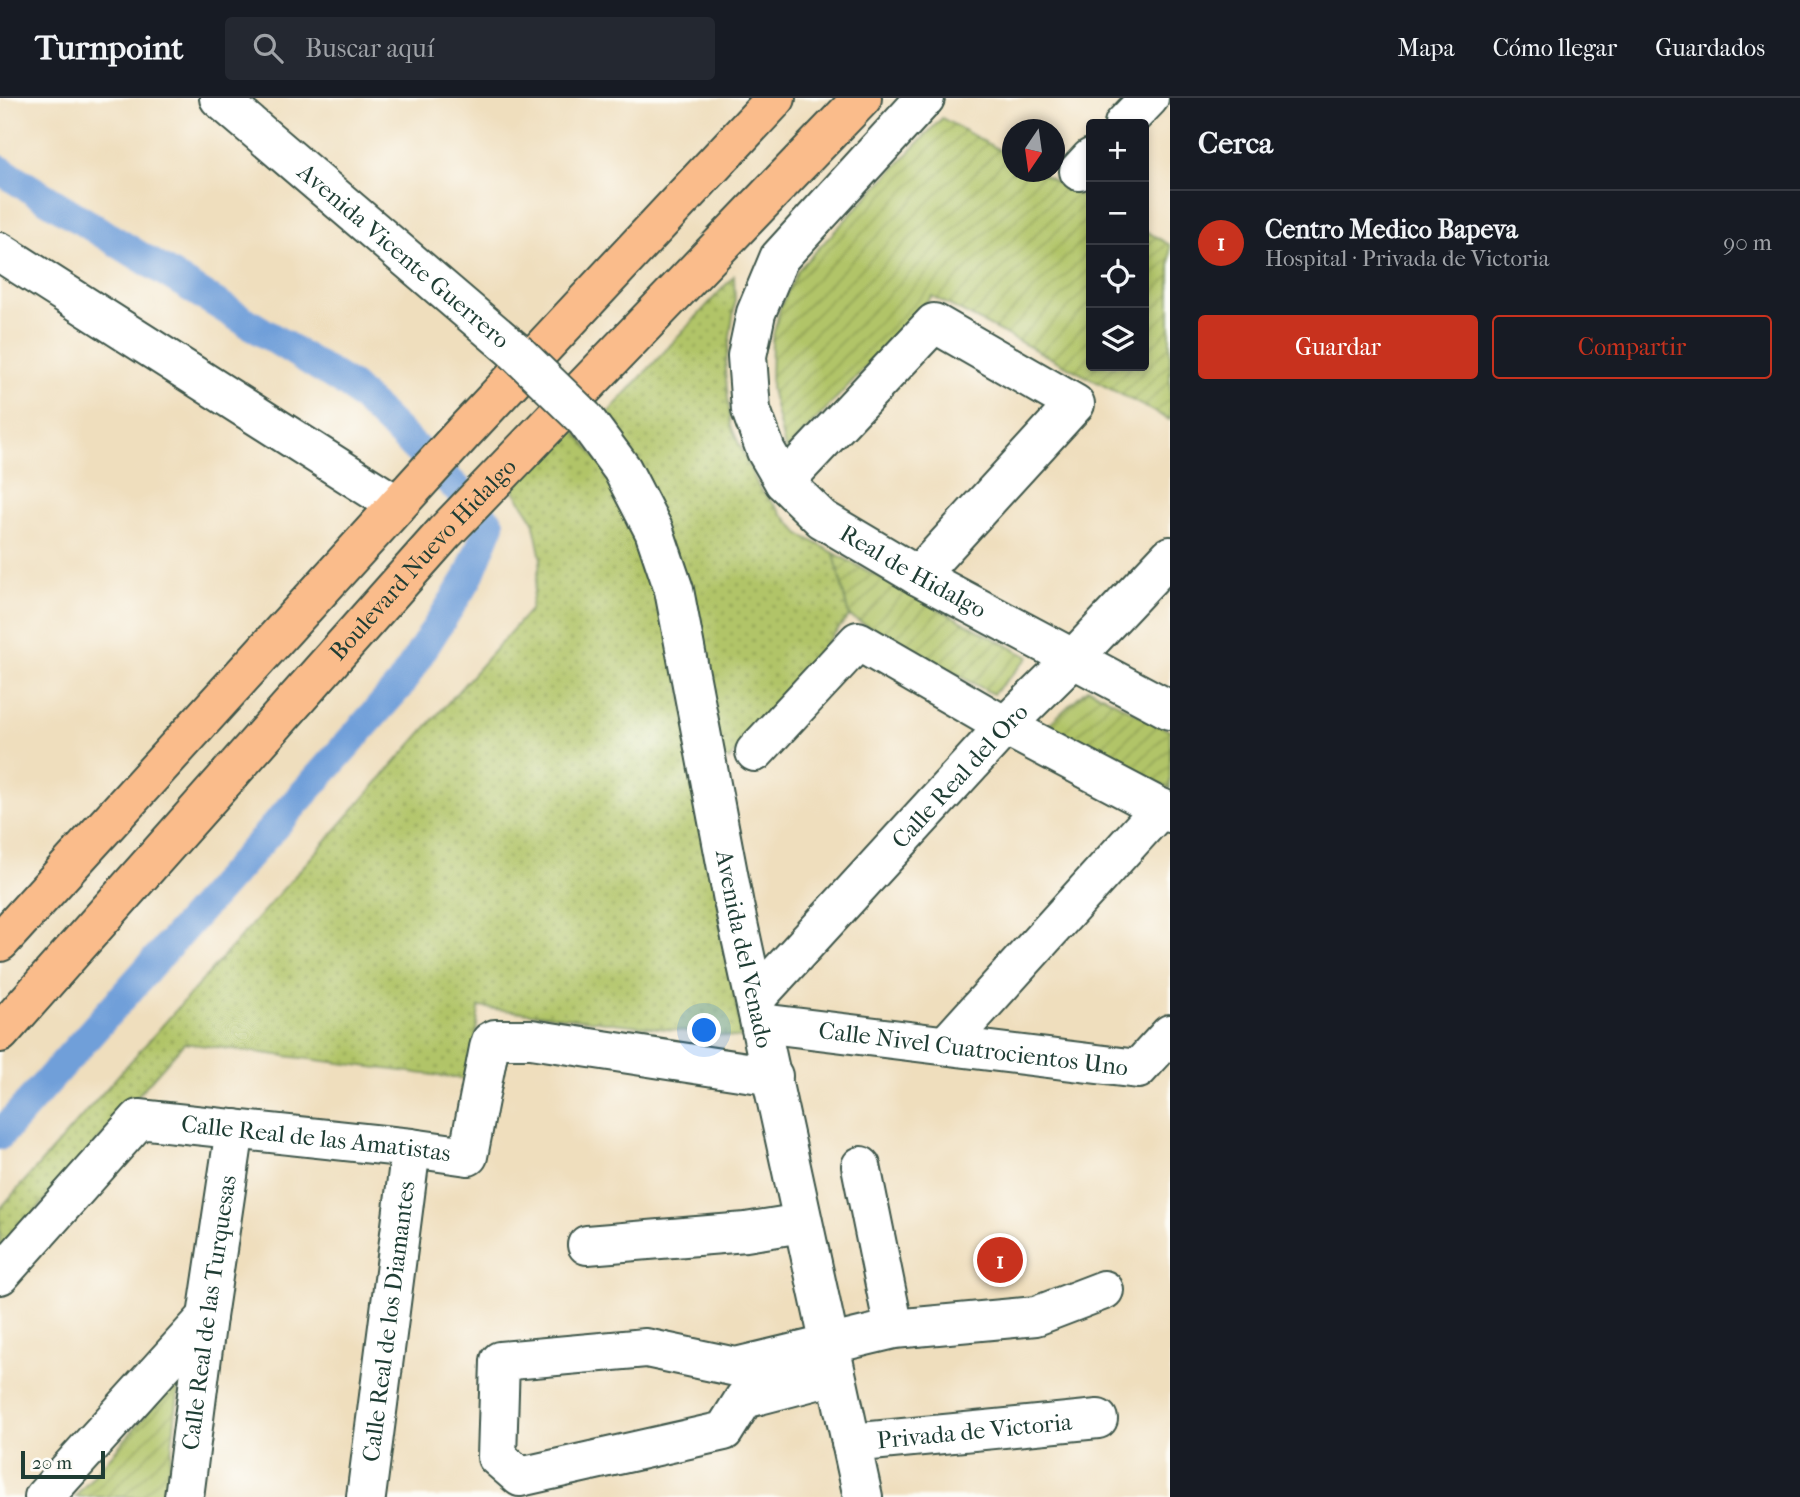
<!DOCTYPE html>
<html lang="es">
<meta charset="utf-8">
<style>
:root{--surface:#171b24;--page:#242831;--text:#f1f3f6;--muted:#9ea1a6;--line:#363941;--accent:#c8321e}
body{margin:0;font-family:"IM FELL French Canon",serif;background:var(--page);color:var(--text)}
.controls{position:absolute;right:21px;top:21px;display:grid;overflow:hidden;border-radius:7px;box-shadow:0 4px 10px #0003}
.controls button{width:63px;height:63px;display:grid;place-items:center;padding:0;border:0;border-bottom:2px solid var(--line);background:var(--surface);color:var(--text);font:35px sans-serif}
.compass{position:absolute;left:1002px;top:21px;width:63px;height:63px;border-radius:50%;background:var(--surface);box-shadow:0 4px 10px #0003;rotate:193deg}
.scale{position:absolute;left:21px;bottom:18px;width:84px;box-sizing:border-box;padding-left:7px;border:4px solid #1f3d34;border-top:0;font-size:19px;line-height:24px;white-space:nowrap;color:#1f3d34;-webkit-text-stroke:5px #fdfcf7;paint-order:stroke}
.you{position:absolute;left:705px;top:933px;width:24px;height:24px;margin:-18px;border:5px solid #fff;border-radius:50%;background:#1a73e8;box-shadow:0 0 0 10px #1a73e833}
.badge{display:grid;place-items:center;width:46px;height:46px;border-radius:50%;background:var(--accent);color:#fff;font-size:23px;font-weight:700}
.pin{position:absolute;translate:-50% -50%;border:4px solid #fff;box-shadow:0 2px 7px #0006}
.list{margin:0;padding:0;list-style:none}
h2{display:flex;justify-content:space-between;align-items:center;height:91px;margin:0;padding:0 28px;font-size:30px}
h2 small{font-size:23px;font-weight:400;color:var(--muted)}
.list li{display:grid;grid-template-columns:46px 1fr auto;gap:21px;align-items:center;box-sizing:border-box;height:105px;padding:0 28px;border-top:2px solid var(--line)}
.list b{display:block;font-size:26px;white-space:nowrap}
.list p{margin:0;font-size:23px;white-space:nowrap;color:var(--muted)}
.list em{font-size:23px;font-style:normal;color:var(--muted)}
.actions{display:flex;gap:14px;padding:21px 28px}
.actions a{flex:1;padding:16px 0;border:2px solid var(--accent);border-radius:7px;text-align:center;font-size:24px;color:var(--accent)}
.actions .main{background:var(--accent);color:#fff}
.icon{flex:none;width:38px;height:38px;fill:none;stroke:currentColor;stroke-width:2;stroke-linecap:round;stroke-linejoin:round}
.map{position:relative;flex:none;width:1170px;height:1399px;overflow:hidden}
header{display:flex;align-items:center;gap:42px;box-sizing:border-box;height:98px;padding:0 35px;background:var(--surface);border-bottom:2px solid var(--line)}
header strong{font-size:33px}
nav{display:flex;gap:38px;margin-inline-start:auto;font-size:24px}
.search{width:490px;height:63px;background:var(--page);display:flex;align-items:center;gap:18px;box-sizing:border-box;padding:0 24px;border-radius:7px;color:var(--muted);font-size:26px}
main{display:flex}
aside{flex:1;background:var(--surface)}
.map>svg:first-child{display:block}
.grass{fill:url(#grass-dots);stroke:#68804e;stroke-width:2}
.garden{fill:url(#garden-furrows);stroke:#68804e;stroke-width:2}
.lines{fill:none;stroke-linecap:round;stroke-linejoin:round}
.canal{stroke:#709fd9;stroke-width:30}
.minor-casing{stroke:#3e5549;stroke-width:42}
.major-casing{stroke:#3e5549;stroke-width:42}
.minor{stroke:#fff;stroke-width:38}
.major{stroke:#fabc8b;stroke-width:38}
.minor-bridge-casing{stroke:#3e5549;stroke-width:42;stroke-linecap:butt}
.minor-bridge{stroke:#fff;stroke-width:38}
.labels{text-anchor:middle;stroke-width:5;stroke-linejoin:round;paint-order:stroke}
.street-label{font-size:24px;fill:#1f3d34;stroke:#fdfcf7}
</style>
<header>
<strong>Turnpoint</strong>
<div class="search"><svg class="icon" aria-label="search" viewBox="0 0 24 24"><circle cx="10" cy="10" r="6"/><path d="M15 15l6 6"/></svg>Buscar aquí</div>
<nav><a>Mapa</a><a>Cómo llegar</a><a>Guardados</a></nav>
</header>
<main>
<div class="map">
<svg width="1170" height="1399" viewBox="0 0 1170 1399">
<defs>
<pattern id="grass-dots" width="8" height="8" patternUnits="userSpaceOnUse" patternTransform="scale(1.75)"><rect width="8" height="8" fill="#b1c468"/><path d="M2 2h.1M6 6h.1" fill="none" stroke="#8fa056" stroke-width="1.8" stroke-linecap="round"/></pattern>
<pattern id="garden-furrows" width="10" height="10" patternUnits="userSpaceOnUse" patternTransform="scale(1.75)"><rect width="10" height="10" fill="#b1c468"/><path d="M-1 1l2-2M0 10L10 0M9 11l2-2" fill="none" stroke="#8fa056"/></pattern>
</defs>
<rect width="100%" height="100%" fill="#fdfcf7"/>
<filter id="ink" filterUnits="userSpaceOnUse"><feTurbulence type="fractalNoise" baseFrequency=".0143" numOctaves="2"/><feDisplacementMap in="SourceGraphic" scale="14" xChannelSelector="R" yChannelSelector="G"/><feConvolveMatrix kernelMatrix="1 2 1 2 8 2 1 2 1" color-interpolation-filters="sRGB"/></filter>
<filter id="wash" filterUnits="userSpaceOnUse"><feTurbulence type="fractalNoise" baseFrequency=".00686" numOctaves="4" result="noise"/><feDisplacementMap in="SourceGraphic" scale="28" xChannelSelector="R" yChannelSelector="G"/><feGaussianBlur stdDeviation="1.57" result="paint"/><feColorMatrix in="noise" values="0 0 0 0 0 0 0 0 0 0 0 0 0 0 0 0 0 1.4 0 .05"/><feComposite in="paint" operator="in"/></filter>
<g filter="url(#wash)">
<rect width="100%" height="100%" fill="#efdebd"/>
<g class="grass">
<path d="M 734,178 L 735,205 L 725,272 L 731,328 L 759,390 L 801,437 L 834,455 L 849,518 L 729,662 L 717,653 L 606,317 Z"/>
<path d="M 557,328 L 576,334 L 614,384 L 664,495 L 742,940 L 479,909 L 471,982 L 184,945 L 0,1153 L 0,1111 L 530,512 L 541,461 L 533,422 L 513,391 Z"/>
</g>
<g class="garden">
<path d="M 942,20 L 1012,59 L 1013,74 L 1038,74 L 1091,103 L 1091,268 L 1144,268 L 1144,132 L 1170,147 L 1170,322 L 932,198 L 786,354 L 771,291 L 772,242 L 780,210 L 798,172 Z"/>
<path d="M 834,455 L 1029,559 L 993,596 L 849,518 Z"/>
<path d="M 1088,590 L 1170,633 L 1170,691 L 1047,628 Z"/>
<path d="M 180,1278 L 166,1399 L 75,1399 Z"/>
</g>
<g class="lines">
<path class="canal" d="M 0,72 L 352,289 L 471,404 L 490,426 L 468,480 L 400,587 L 0,1037"/>
</g>
</g>
<g filter="url(#ink)">
<g class="lines">
<defs>
<g id="minor">
<path id="s1" d="M 219,0 L 515,253"/>
<path id="s2" d="M 925,0 L 779,160 L 756,215 L 747,258 L 751,312 L 766,353 L 784,384 L 822,421 L 918,478 L 1170,612"/>
<path d="M 1124,26 L 1149,0"/>
<path d="M 1079,73 L 1091,60"/>
<path d="M 0,154 L 397,407"/>
<path id="s3" d="M 585,321 L 622,371 L 654,433 L 674,492 L 734,807 L 863,1399"/>
<path d="M 784,384 L 934,225 L 1075,306 L 918,478"/>
<path d="M 755,654 L 858,543 L 1005,628 L 1170,715"/>
<path id="s4" d="M 755,901 L 1005,628 L 1072,562 L 1170,458"/>
<path id="s5" d="M 761,925 L 1138,971 L 1170,936"/>
<path d="M 947,946 L 1161,710"/>
<path d="M 861,1068 L 894,1231"/>
<path d="M 587,1147 L 746,1134 L 802,1125"/>
<path id="s6" d="M 0,1177 L 139,1021 L 411,1050 L 468,1058 L 489,950 L 491,943 L 495,941 L 531,941 L 773,978"/>
<path d="M 836,1277 L 744,1301 L 724,1333 L 520,1379 L 497,1359 L 500,1263 L 646,1250 L 736,1269 L 894,1231 L 1036,1218 L 1104,1192"/>
<path id="s7" d="M 851,1345 L 1098,1321"/>
<path d="M 44,1399 L 207,1219"/>
<path id="s8" d="M 184,1399 L 207,1219 L 235,1031"/>
<path id="s9" d="M 366,1399 L 411,1050"/>
</g>
<g id="major">
<path d="M 0,844 L 463,335 L 776,0"/>
<path id="s10" d="M 0,935 L 444,435 L 862,0"/>
</g>
</defs>
<use href="#minor" class="minor-casing"/>
<use href="#major" class="major-casing"/>
<use href="#minor" class="minor"/>
<use href="#major" class="major"/>
<defs>
<path id="minor-bridge" d="M 515,253 L 585,321"/>
</defs>
<use href="#minor-bridge" class="minor-bridge-casing"/>
<use href="#minor-bridge" class="minor-bridge"/>
</g>
</g>
<g class="labels">
<g class="street-label">
<text dy="8" stroke="none"><textPath href="#s1" startOffset="243">Avenida Vicente Guerrero</textPath></text>
<text dy="8" stroke="none"><textPath href="#s10" startOffset="635">Boulevard Nuevo Hidalgo</textPath></text>
<text dy="8" stroke="none"><textPath href="#s2" startOffset="612">Real de Hidalgo</textPath></text>
<text dy="8" stroke="none"><textPath href="#s4" startOffset="303">Calle Real del Oro</textPath></text>
<text dy="8" stroke="none"><textPath href="#s3" startOffset="560">Avenida del Venado</textPath></text>
<text dy="8" stroke="none"><textPath href="#s5" startOffset="214">Calle Nivel Cuatrocientos Uno</textPath></text>
<text dy="8" stroke="none"><textPath href="#s6" startOffset="387">Calle Real de las Amatistas</textPath></text>
<text dy="8" stroke="none"><textPath href="#s8" startOffset="186">Calle Real de las Turquesas</textPath></text>
<text dy="8" stroke="none"><textPath href="#s9" startOffset="177">Calle Real de los Diamantes</textPath></text>
<text dy="8" stroke="none"><textPath href="#s7" startOffset="124">Privada de Victoria</textPath></text>
</g>
</g>
</svg>
<div class="controls">
<button>+</button>
<button>−</button>
<button><svg class="icon" aria-label="locate" viewBox="0 0 24 24"><circle cx="12" cy="12" r="6"/><path d="M12 2v4M12 18v4M2 12h4M18 12h4"/></svg></button>
<button><svg class="icon" aria-label="layers" viewBox="0 0 24 24"><path d="M12 4l9 5-9 5-9-5zM3 14l9 5 9-5"/></svg></button>
</div>
<svg class="compass" viewBox="-18 -18 36 36"><path d="M0-13l5 13h-10z" fill="#e53935"/><path d="M0 13l5-13h-10z" fill="#9ea1a6"/></svg>
<div class="scale">20 m</div>
<div class="you"></div>
<div class="pin badge" style="left:1000px;top:1162px">1</div>
</div>
<aside>
<h2>Cerca<small></small></h2>
<ul class="list">
<li><span class="badge">1</span><div><b>Centro Medico Bapeva</b><p>Hospital · Privada de Victoria</p></div><em>90 m</em></li>
</ul>
<div class="actions"><a class="main">Guardar</a><a>Compartir</a></div>
</aside>
</main>
